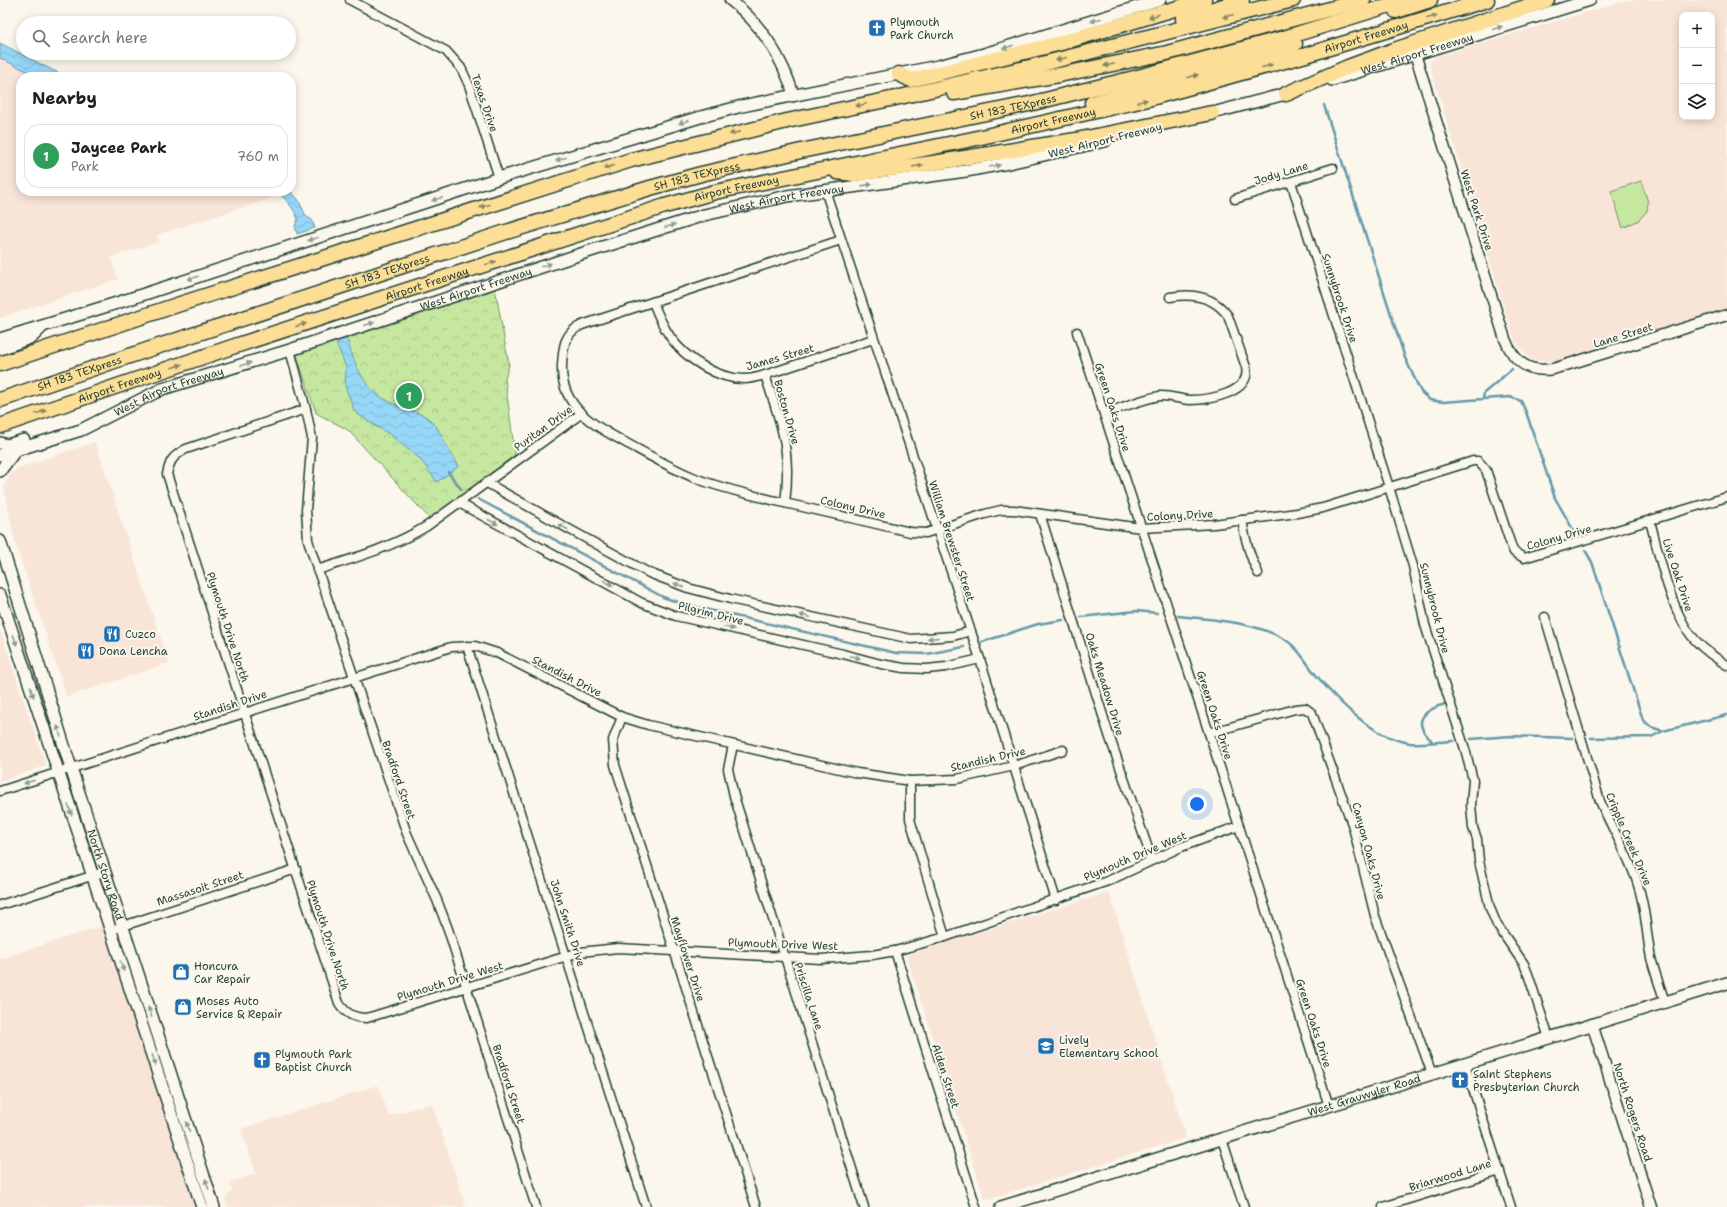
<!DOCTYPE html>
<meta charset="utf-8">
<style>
:root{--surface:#fff;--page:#f2f2f2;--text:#202124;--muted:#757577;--line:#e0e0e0;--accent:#1f6fb2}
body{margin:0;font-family:"Shantell Sans",sans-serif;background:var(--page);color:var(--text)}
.controls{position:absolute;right:12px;top:12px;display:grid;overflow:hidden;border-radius:8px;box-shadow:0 2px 10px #0003}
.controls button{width:36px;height:36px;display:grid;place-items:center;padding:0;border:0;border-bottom:1px solid var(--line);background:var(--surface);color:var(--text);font:20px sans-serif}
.you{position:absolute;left:1197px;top:804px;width:14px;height:14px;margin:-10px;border:3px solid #fff;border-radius:50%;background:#1a73e8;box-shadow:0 0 0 6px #1a73e833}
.badge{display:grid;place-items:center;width:26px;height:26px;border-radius:50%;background:var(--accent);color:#fff;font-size:13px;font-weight:700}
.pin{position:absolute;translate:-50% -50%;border:2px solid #fff;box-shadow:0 1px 4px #0006}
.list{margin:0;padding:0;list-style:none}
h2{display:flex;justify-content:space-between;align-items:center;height:52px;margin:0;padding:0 16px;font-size:17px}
h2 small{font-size:13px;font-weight:400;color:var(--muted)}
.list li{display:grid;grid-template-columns:26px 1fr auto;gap:12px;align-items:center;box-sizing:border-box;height:64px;margin:0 8px 8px;padding:0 8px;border:1px solid var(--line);border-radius:16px}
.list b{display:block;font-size:15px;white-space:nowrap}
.list p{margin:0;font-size:13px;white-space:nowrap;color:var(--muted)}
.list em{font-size:13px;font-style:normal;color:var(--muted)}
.icon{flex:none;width:22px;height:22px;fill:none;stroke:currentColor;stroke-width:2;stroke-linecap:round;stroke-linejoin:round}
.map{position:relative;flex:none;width:1727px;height:1207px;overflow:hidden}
.search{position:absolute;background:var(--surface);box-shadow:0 2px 10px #0003;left:16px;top:16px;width:280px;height:44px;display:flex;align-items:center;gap:10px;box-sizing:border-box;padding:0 14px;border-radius:22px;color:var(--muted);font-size:15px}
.panel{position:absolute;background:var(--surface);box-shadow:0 2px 10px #0003;left:16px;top:72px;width:280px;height:124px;border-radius:16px}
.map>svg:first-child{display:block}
.built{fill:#f9e4d8;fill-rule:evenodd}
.grass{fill:#c6e79f;stroke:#72926a}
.forest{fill:url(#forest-crowns);stroke:#72926a}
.water{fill:url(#water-waves);stroke:#69a}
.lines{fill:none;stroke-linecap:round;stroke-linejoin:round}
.stream{stroke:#69a;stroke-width:2.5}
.minor-casing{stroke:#1f3d34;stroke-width:11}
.tertiary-casing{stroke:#1f3d34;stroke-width:13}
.secondary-casing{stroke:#1f3d34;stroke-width:14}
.motorway-casing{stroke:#1f3d34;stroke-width:17}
.minor{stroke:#fbf7ec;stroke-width:8}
.tertiary{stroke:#fbf7ec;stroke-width:10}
.secondary{stroke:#fbf7ec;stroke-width:11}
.motorway{stroke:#fdde96;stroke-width:14}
.oneway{fill:#838560}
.oneway2{fill:#8d9a90}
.labels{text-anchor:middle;stroke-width:4;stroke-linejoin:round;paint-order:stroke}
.poi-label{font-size:11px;fill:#1f3d34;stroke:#fbf7ec;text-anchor:start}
.street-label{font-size:11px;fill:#1f3d34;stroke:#fbf7ec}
</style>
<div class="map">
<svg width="1727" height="1207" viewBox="0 0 1727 1207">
<defs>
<pattern id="forest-crowns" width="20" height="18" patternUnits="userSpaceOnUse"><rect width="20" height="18" fill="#c6e79f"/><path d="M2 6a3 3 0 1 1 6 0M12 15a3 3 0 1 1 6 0" fill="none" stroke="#aac78a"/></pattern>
<pattern id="water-waves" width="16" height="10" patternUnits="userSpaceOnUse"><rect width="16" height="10" fill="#96d7f8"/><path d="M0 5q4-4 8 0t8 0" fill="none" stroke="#81b9d5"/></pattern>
</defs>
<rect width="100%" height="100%" fill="#fbf7ec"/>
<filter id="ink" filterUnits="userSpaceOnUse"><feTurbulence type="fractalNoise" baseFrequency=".025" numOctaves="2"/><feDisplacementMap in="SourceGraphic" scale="8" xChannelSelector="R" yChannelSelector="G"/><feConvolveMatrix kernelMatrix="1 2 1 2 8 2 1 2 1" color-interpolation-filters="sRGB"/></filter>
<g filter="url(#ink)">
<g class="built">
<path d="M 1628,0 L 1727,0 L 1727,308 L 1552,362 L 1531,360 L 1515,342 L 1429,63 L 1435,57 ZM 1682,15 L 1712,15 L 1712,117 L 1682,117 Z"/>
<path d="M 0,58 L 39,77 L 21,77 L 21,191 L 276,191 L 281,195 L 157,235 L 159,242 L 111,257 L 118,279 L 0,318 Z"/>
<path d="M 95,442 L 169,663 L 67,697 L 15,542 L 4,486 L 10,475 L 18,468 Z"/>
<path d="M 0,630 L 46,766 L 0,781 Z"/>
<path d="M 1109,892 L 1186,1138 L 985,1200 L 906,955 Z"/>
<path d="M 102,926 L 195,1207 L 0,1207 L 0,959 Z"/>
<path d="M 378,1085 L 389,1116 L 425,1105 L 432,1104 L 466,1207 L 228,1207 L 225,1200 L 228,1194 L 232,1192 L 230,1183 L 256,1173 L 241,1129 Z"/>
</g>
<path class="grass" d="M 1641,181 L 1648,202 L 1647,211 L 1639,220 L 1623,228 L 1611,191 Z"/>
<path class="forest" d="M 495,288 L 509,365 L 505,379 L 515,455 L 430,519 L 348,430 L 316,413 L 296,353 Z"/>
<g class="water">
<path d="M 0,43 L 66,77 L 39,77 L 0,58 Z"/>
<path d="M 276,191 L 290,191 L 298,199 L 306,216 L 312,220 L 315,228 L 297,234 L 295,226 L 298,219 C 293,207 286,199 276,191 Z"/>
<path d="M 346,337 C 353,357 360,381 377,394 C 390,405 410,409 425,416 C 437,424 441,435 447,447 C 450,454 455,460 459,466 L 437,482 L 420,459 L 389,434 L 369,422 L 355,412 L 345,386 L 346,367 L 335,340 Z"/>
</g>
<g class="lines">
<g class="stream">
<path d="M 1324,105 L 1405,358 L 1421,392 L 1430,400 L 1443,402 L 1510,397 L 1521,401 L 1526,412 L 1555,498 L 1575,533"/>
<path d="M 1483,399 L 1484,393 L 1512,369"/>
<path d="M 448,472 L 461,489"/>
<path d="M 478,499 L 663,597 L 683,604 L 896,653 L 927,654 L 964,647"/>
<path d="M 1585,550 L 1592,562 L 1643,720 L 1651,727 L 1663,731 L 1727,715"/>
<path d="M 1178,616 C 1210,619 1255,622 1284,639 C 1297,646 1307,664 1316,675 C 1339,703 1373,738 1410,743 C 1424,744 1439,742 1453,741"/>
<path d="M 1081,617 L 1136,611 L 1157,613"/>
<path d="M 982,642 L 1038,624 L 1063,620"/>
<path d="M 1591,738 L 1651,737 L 1663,731"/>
<path d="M 1471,739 L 1511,736 L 1572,738"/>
<path d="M 1432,741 C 1409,720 1426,709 1448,703"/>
</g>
<defs>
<g id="minor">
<path d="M 350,0 L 446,51 L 461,68 L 469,85 L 499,178"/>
<path d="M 1291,182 L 1389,487 L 1413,566 L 1425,625 L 1465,749 L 1473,780 L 1471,805 L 1473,828 L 1477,839 L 1479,861 L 1490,908 L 1497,925 L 1524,964 L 1528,974 L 1549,1038"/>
<path d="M 825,190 L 980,659 L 1056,900"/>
<path d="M 1235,199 L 1333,168"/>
<path d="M 841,240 L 582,325 C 564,333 563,347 562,365 C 560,409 597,427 630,445 C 652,457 673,469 695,478 C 725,490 757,496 789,504 C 829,513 869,522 910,532 L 926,533 L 985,514 L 1001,510 L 1014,510 L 1141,528 L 1214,524 L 1297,513 L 1323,508 L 1473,461 L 1478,461 L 1486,470 L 1512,548 L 1514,552 L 1524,558 L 1727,497"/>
<path d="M 653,302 C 658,315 663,327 671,338 C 686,359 718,379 744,379 C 751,379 758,377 765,375 L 873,339"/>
<path d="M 1077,332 L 1209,733 L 1329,1106"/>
<path d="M 290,350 L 306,409 L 312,438 L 306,510 L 308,540 L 312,553 L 407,834 L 437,900 L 448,929 L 536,1207"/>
<path d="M 765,375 C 781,424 792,450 785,503"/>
<path d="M 306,409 L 186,449 C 173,456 170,460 167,474 L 339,1003 C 346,1014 354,1018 367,1018 L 580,952 L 618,948 L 821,959 L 872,955 L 895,951 L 945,937 L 1108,881 L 1181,847 L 1239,826"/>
<path d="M 1104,413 C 1122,408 1141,399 1160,396 C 1170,395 1180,400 1190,400 C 1209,400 1252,393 1246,367 L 1228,316 C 1214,296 1193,293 1170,297"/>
<path d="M 487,483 L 556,522 L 649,573 L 688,588 L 730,599 L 911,639 L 953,636 L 971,631"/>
<path d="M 459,503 L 642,603 L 676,616 L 843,654 L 881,664 L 904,668 L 927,669 L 946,667 L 980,659"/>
<path d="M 1040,514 L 1109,735 L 1152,860"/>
<path d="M 1242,520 C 1245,539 1249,555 1258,573"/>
<path d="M 1650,521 C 1659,554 1669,603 1688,631 C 1698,646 1712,656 1727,665"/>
<path d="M 317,570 C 355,558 393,547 427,526 L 582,413"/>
<path d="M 1545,617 L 1600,801 C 1612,829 1629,855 1638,885 C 1646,909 1646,933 1651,958 C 1655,973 1660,987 1665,1002"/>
<path d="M 467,646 L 646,1207"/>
<path d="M 622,717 L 613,740 L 615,765 L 756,1207"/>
<path d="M 1209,733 L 1295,709 L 1305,708 L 1312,713 L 1353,827 L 1375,916 L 1432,1074"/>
<path d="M 733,745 L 728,769 L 734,796 L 864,1207"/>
<path d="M 910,781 L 910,819 L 945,937"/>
<path d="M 0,791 L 451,647 L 475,646 L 497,653 L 622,717 L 648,725 L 857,773 L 910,781 L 957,779 L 1014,766 L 1063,750"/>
<path d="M 0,905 L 104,872"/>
<path d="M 111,930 L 296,869"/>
<path d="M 895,951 L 976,1207"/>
<path d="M 1465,1064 L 1511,1207"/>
<path d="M 1222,1139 L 1244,1207"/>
<path d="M 1383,1207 L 1500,1171"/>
</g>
<g id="tertiary">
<path d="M 730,0 C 761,23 783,59 794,96"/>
<path d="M 1415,54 L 1505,339 C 1514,362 1528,373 1553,369 L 1727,315"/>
<path d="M 1592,1024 L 1651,1207"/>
</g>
<g id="secondary">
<path id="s1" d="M 1332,80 L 1590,0"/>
<path d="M 1205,115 L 1293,92"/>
<path d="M 0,339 L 117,303 L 499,178 L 697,118 L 742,106 L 938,66 L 984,54 L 1160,0"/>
<path d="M 0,349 L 32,337 L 42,327"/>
<path d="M 0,443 L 7,445 L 24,440"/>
<path id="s2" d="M 0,455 L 81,430 L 162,389 L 290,350 L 584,253 L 704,215 L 787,196 L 966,171 L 1013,162 L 1105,141"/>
<path d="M 0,471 L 15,451"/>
<path id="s3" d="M 0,541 L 71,768 L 214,1207"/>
<path d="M 0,595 L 202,1207"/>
<path id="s4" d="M 1001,1207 L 1727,983"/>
</g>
<g id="motorway">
<path d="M 1396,11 L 1430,0"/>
<path d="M 1183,19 L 1242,0"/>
<path d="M 899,74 L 911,80 L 1061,43 L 1204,0"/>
<path d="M 954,93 L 1059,75 L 1167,53 L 1363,0"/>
<path d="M 1286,94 L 1348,67 L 1394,50 L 1547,0"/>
<path d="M 1092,103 L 1195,75 L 1295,44"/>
<path d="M 837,172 L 854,174 L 933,163 L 1076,140 L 1212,113"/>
<path d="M 0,364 L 180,304 L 631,160 L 787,121 L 900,97 L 1034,66 L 1293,0"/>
<path id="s5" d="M 0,400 L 150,349 L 503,233 L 650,188 L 701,174 L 801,151 L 1029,104 L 1138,77 L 1284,38 L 1406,0"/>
<path id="s6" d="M 0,426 L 232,347 L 665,206 L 715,192 L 968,140 L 1144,100 L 1306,55 L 1487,0"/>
</g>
</defs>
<use href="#minor" class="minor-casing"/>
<use href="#tertiary" class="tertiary-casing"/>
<use href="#secondary" class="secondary-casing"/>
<use href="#motorway" class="motorway-casing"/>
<use href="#minor" class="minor"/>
<use href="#tertiary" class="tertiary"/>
<use href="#secondary" class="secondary"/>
<use href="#motorway" class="motorway"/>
</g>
<defs><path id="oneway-solid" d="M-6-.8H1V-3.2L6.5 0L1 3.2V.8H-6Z"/></defs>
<g class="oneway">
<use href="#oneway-solid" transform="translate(1154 16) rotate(162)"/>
<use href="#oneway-solid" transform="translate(1228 16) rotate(166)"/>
<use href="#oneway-solid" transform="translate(1432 17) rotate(-17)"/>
<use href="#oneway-solid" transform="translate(1061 59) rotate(166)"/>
<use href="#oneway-solid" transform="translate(1109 65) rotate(168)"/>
<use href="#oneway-solid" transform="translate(1267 66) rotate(-16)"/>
<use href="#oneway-solid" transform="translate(1193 76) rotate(-16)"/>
<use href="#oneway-solid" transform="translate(1142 101) rotate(-14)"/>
<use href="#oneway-solid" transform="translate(861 105) rotate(168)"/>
<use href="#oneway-solid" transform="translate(735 133) rotate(167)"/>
<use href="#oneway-solid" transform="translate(918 166) rotate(-8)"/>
<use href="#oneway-solid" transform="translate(609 167) rotate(162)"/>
<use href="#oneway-solid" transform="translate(485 206) rotate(162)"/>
<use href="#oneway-solid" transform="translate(491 263) rotate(-18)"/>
<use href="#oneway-solid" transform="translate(301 325) rotate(-18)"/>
<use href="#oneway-solid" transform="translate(177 366) rotate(-19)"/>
<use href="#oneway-solid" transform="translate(41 412) rotate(-19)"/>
</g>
<g class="oneway2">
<use href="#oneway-solid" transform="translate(1096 20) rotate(163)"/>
<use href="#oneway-solid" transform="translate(1497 28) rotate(-18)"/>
<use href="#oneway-solid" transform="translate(1008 47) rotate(163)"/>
<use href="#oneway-solid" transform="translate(684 122) rotate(164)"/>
<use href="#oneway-solid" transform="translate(561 159) rotate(163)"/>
<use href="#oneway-solid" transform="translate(995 166) rotate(-10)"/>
<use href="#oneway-solid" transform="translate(867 185) rotate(-8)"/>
<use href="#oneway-solid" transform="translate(437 199) rotate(162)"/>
<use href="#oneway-solid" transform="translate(670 226) rotate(-18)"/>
<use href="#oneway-solid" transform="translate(313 239) rotate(162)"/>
<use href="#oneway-solid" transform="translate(546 265) rotate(-18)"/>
<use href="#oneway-solid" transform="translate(193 278) rotate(162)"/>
<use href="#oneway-solid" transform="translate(369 324) rotate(-18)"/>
<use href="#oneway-solid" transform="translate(246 364) rotate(-17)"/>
<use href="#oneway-solid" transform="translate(493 522) rotate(28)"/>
<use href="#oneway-solid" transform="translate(563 527) rotate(-152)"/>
<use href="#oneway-solid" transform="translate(608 583) rotate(29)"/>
<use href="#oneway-solid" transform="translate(679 585) rotate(-161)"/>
<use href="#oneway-solid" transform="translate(805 616) rotate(-167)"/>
<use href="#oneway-solid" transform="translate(729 628) rotate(14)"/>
<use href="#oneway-solid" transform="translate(933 638) rotate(175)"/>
<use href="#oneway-solid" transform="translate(15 640) rotate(72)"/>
<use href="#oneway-solid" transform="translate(855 657) rotate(15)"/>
<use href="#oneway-solid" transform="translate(32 692) rotate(72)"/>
<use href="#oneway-solid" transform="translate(59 731) rotate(-107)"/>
<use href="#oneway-solid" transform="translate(29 782) rotate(162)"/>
<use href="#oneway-solid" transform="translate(70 810) rotate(71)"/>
<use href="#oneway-solid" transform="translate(122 966) rotate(72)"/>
<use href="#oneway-solid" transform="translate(150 1012) rotate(-108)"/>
<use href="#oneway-solid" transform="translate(154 1060) rotate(72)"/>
<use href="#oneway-solid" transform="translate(188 1127) rotate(-108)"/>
<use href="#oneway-solid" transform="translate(207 1184) rotate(-108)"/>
</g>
</g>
<defs>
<symbol id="church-square" viewBox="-11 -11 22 22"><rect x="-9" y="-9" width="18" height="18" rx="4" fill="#1f6fb2" stroke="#fbf7ec"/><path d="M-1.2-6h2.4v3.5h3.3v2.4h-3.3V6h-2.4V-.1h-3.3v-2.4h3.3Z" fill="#fff"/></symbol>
<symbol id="restaurant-square" viewBox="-11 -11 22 22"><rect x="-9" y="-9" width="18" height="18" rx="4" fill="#1f6fb2" stroke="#fbf7ec"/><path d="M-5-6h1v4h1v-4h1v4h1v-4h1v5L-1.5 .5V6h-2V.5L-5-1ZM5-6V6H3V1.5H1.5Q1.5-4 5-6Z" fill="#fff"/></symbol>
<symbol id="shop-square" viewBox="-11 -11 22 22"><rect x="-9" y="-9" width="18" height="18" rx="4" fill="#1f6fb2" stroke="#fbf7ec"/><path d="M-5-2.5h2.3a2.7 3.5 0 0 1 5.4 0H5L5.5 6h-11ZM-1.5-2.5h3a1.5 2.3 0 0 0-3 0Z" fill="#fff"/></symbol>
<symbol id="school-square" viewBox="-11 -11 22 22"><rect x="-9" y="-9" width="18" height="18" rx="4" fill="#1f6fb2" stroke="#fbf7ec"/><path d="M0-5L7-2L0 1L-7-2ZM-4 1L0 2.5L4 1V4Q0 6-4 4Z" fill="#fff"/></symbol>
</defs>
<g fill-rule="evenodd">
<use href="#church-square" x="867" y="18" width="20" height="20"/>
<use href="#restaurant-square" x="102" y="624" width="20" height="20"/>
<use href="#restaurant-square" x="76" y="641" width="20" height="20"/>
<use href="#shop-square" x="171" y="962" width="20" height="20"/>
<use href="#shop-square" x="173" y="997" width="20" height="20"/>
<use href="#school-square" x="1036" y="1036" width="20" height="20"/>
<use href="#church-square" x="252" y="1050" width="20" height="20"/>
<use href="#church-square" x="1450" y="1070" width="20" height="20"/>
</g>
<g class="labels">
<g class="poi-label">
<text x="890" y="26">Plymouth<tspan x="890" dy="13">Park Church</tspan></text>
<text x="125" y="638">Cuzco</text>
<text x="99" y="655">Dona Lencha</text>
<text x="194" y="970">Honcura<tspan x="194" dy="13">Car Repair</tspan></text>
<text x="196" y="1005">Moses Auto<tspan x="196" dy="13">Service &amp; Repair</tspan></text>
<text x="1059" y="1044">Lively<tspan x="1059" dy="13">Elementary School</tspan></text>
<text x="275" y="1058">Plymouth Park<tspan x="275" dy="13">Baptist Church</tspan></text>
<text x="1473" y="1078">Saint Stephens<tspan x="1473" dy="13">Presbyterian Church</tspan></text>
</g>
<g class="street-label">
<text dy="4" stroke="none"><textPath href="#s6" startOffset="1422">Airport Freeway</textPath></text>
<text dy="4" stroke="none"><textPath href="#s1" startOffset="89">West Airport Freeway</textPath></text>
<text transform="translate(485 103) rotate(71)" y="4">Texas Drive</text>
<text dy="4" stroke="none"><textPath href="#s5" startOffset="1056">SH 183 TEXpress</textPath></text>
<text dy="4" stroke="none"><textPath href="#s6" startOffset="1098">Airport Freeway</textPath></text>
<text transform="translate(1105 140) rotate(-14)" y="4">West Airport Freeway</text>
<text transform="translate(1281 173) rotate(-17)" y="4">Jody Lane</text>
<text dy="4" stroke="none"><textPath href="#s5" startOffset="732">SH 183 TEXpress</textPath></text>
<text dy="4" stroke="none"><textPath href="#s6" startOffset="774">Airport Freeway</textPath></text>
<text dy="4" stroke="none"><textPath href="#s2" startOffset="829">West Airport Freeway</textPath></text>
<text transform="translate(1477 210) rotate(72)" y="4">West Park Drive</text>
<text dy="4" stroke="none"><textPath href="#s5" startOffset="408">SH 183 TEXpress</textPath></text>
<text dy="4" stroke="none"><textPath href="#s6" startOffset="450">Airport Freeway</textPath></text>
<text dy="4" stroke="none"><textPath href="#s2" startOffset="505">West Airport Freeway</textPath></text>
<text transform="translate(1340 298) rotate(72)" y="4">Sunnybrook Drive</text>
<text transform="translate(1623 335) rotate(-17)" y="4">Lane Street</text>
<text transform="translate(780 357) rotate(-16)" y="4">James Street</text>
<text dy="4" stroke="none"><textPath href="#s5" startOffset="84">SH 183 TEXpress</textPath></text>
<text dy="4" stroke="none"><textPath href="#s6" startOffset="126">Airport Freeway</textPath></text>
<text dy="4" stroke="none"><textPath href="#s2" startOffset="181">West Airport Freeway</textPath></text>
<text transform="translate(1113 407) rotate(72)" y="4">Green Oaks Drive</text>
<text transform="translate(787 412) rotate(74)" y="4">Boston Drive</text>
<text transform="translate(543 428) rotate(-36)" y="4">Puritan Drive</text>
<text transform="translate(853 507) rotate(13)" y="4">Colony Drive</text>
<text transform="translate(1180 515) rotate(-3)" y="4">Colony Drive</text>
<text transform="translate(1559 537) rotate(-16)" y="4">Colony Drive</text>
<text transform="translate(952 541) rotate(72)" y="4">William Brewster Street</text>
<text transform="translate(1678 575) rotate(72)" y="4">Live Oak Drive</text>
<text transform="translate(1435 608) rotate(76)" y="4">Sunnybrook Drive</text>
<text transform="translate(711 613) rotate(14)" y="4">Pilgrim Drive</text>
<text transform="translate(228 627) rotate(72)" y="4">Plymouth Drive North</text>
<text transform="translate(567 676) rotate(27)" y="4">Standish Drive</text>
<text transform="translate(1105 684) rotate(73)" y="4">Oaks Meadow Drive</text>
<text transform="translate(230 705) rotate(-18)" y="4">Standish Drive</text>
<text transform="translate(1215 715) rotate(72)" y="4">Green Oaks Drive</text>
<text transform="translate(988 759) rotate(-13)" y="4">Standish Drive</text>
<text transform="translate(399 780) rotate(71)" y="4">Bradford Street</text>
<text transform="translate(1629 839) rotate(67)" y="4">Cripple Creek Drive</text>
<text transform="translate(1369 851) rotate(75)" y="4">Canyon Oaks Drive</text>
<text transform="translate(1135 856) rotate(-23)" y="4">Plymouth Drive West</text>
<text dy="4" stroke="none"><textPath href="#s3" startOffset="350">North Story Road</textPath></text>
<text transform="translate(200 888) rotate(-18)" y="4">Massasoit Street</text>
<text transform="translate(568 923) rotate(72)" y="4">John Smith Drive</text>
<text transform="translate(328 935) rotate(72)" y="4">Plymouth Drive North</text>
<text transform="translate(783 944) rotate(2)" y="4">Plymouth Drive West</text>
<text transform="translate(688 959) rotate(72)" y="4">Mayflower Drive</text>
<text transform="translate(450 981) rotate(-17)" y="4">Plymouth Drive West</text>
<text transform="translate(809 996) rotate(72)" y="4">Priscilla Lane</text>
<text transform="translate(1314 1023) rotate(72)" y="4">Green Oaks Drive</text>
<text transform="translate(946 1076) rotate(72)" y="4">Alden Street</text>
<text transform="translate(509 1084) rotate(72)" y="4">Bradford Street</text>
<text dy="4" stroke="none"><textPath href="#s4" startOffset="380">West Grauwyler Road</textPath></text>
<text transform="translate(1633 1112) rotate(72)" y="4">North Rogers Road</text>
<text transform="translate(1450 1175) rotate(-17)" y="4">Briarwood Lane</text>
</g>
</g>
</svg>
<div class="controls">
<button>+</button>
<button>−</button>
<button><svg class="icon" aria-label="layers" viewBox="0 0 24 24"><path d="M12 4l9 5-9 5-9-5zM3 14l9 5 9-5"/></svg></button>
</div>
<div class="you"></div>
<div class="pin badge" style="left:409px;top:396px;background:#2e9e5b">1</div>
<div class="search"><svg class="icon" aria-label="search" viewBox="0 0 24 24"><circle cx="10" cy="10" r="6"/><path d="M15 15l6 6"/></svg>Search here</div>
<section class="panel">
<h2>Nearby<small></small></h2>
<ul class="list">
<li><span class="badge" style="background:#2e9e5b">1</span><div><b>Jaycee Park</b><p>Park</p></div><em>760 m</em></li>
</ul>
</section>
</div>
